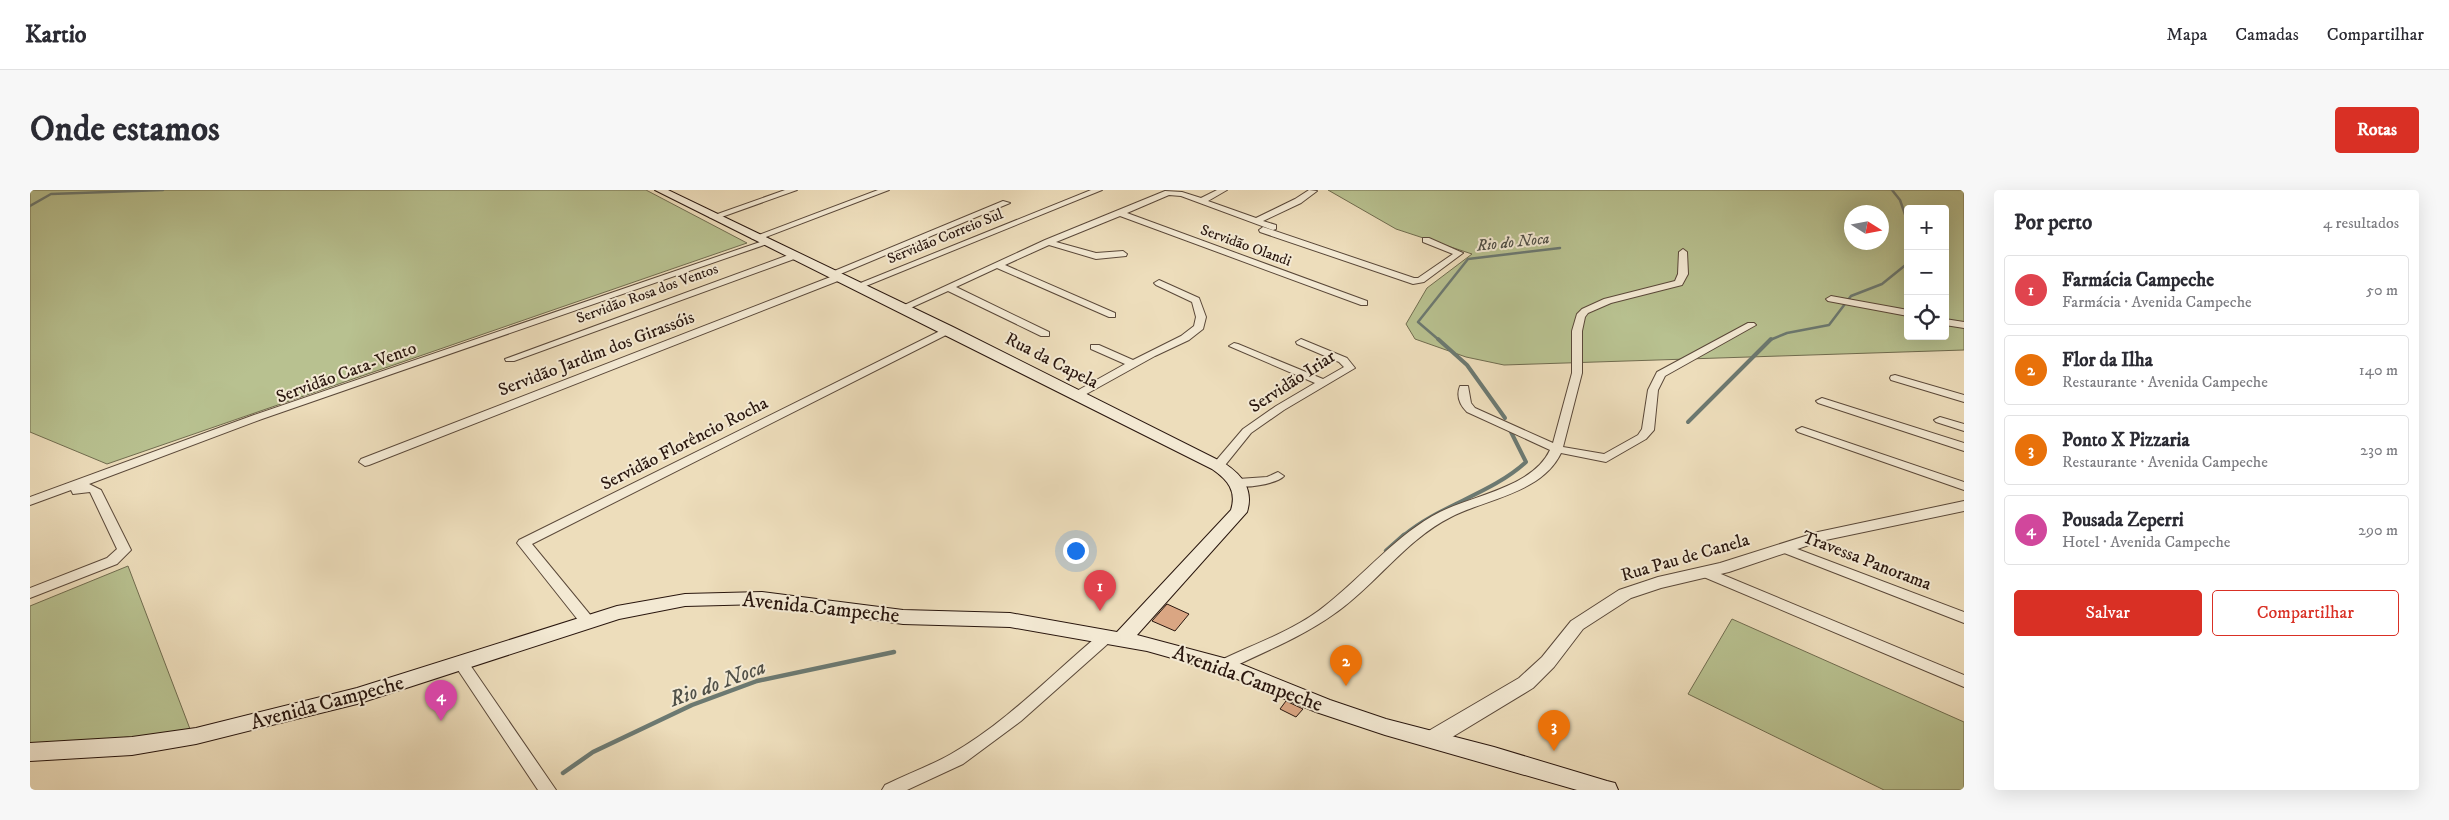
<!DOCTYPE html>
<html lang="pt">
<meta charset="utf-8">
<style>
:root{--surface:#fff;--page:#f7f7f7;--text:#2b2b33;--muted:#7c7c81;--line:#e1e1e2;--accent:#d93025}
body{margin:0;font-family:"IM FELL DW Pica",serif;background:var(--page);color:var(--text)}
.controls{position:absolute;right:15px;top:15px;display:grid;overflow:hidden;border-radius:5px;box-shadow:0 5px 20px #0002}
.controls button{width:45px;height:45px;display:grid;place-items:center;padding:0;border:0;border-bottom:1px solid var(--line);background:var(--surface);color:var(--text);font:25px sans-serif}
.compass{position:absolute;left:1814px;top:15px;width:45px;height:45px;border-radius:50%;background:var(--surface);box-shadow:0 5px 20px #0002;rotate:101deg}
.you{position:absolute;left:1045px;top:360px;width:18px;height:18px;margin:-12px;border:4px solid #fff;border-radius:50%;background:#1a73e8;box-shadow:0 0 0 8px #1a73e833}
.badge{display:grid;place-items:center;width:32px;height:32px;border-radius:50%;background:var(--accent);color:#fff;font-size:16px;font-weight:700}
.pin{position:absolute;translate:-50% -41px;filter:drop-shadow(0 1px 2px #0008)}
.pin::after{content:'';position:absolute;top:26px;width:18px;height:15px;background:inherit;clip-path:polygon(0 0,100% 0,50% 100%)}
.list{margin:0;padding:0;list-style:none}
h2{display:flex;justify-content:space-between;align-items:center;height:65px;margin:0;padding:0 20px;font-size:21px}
h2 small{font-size:16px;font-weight:400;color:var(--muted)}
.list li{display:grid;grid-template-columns:32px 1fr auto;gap:15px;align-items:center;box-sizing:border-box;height:70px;margin:0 10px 10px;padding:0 10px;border:1px solid var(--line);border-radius:5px}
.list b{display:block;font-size:19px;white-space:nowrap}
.list p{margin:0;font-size:16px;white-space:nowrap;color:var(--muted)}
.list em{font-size:16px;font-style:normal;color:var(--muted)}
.actions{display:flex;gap:10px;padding:15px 20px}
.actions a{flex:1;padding:11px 0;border:1px solid var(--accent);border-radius:5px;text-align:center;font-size:18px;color:var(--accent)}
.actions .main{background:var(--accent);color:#fff}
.icon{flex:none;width:28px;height:28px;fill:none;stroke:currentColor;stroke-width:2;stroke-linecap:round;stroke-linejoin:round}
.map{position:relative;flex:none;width:1934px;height:600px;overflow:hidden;border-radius:5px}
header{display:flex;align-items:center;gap:30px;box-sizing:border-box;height:70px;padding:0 25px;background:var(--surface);border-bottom:1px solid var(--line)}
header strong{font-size:24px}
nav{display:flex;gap:28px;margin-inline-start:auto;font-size:18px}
.intro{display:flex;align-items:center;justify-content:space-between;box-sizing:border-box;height:120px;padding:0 30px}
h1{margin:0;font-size:35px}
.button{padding:12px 22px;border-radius:5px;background:var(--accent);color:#fff;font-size:18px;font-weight:700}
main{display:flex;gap:30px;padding:0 30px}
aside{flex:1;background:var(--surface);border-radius:5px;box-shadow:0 5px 20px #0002}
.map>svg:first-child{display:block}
.green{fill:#b8c190;stroke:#706c4f;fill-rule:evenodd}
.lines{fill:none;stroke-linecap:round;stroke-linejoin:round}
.stream-far2{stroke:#6c7971;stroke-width:2.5}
.stream-far1{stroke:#6c7971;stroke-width:4}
.stream{stroke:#6c7971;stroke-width:4.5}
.building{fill:#daa683;stroke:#29160e}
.minor-casing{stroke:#5a4839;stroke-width:2}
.tertiary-casing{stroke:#5a4839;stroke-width:2}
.secondary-casing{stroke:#29160e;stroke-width:2}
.minor{fill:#f3e9d3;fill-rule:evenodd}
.tertiary{fill:#f3e9d3;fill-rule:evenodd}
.secondary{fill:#f3e9d3;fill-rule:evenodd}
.labels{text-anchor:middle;stroke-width:4;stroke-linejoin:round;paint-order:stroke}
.far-street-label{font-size:15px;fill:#29160e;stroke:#f3e9d3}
.far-water-label{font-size:16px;font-style:italic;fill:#505048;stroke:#f3e9d3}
.street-label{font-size:18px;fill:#29160e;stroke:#f3e9d3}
.near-street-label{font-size:21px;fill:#29160e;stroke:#f3e9d3}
.near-water-label{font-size:22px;font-style:italic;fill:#505048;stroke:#f3e9d3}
</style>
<header>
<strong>Kartio</strong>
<nav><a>Mapa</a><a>Camadas</a><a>Compartilhar</a></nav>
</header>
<div class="intro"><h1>Onde estamos</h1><a class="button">Rotas</a></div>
<main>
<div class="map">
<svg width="1934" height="600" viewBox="0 0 1934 600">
<rect width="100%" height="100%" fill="#edddbb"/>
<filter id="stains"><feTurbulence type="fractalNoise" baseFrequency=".004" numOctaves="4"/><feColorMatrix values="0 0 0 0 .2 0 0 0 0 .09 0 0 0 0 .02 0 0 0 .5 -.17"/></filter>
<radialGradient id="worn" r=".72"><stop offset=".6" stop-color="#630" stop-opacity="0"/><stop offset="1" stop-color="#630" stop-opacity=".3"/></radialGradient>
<g class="green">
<path d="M 0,0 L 616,0 L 717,53 L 77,274 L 0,242 Z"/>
<path d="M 1298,0 L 1934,0 L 1934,160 L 1474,175 L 1436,167 L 1385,149 L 1376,134 L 1397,98 L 1442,64 L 1366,39 ZM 1878,19 L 1915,19 L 1915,146 L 1878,146 ZM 1822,22 L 1852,22 L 1852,52 L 1822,52 Z"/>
<path d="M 98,376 L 160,539 L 79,551 L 0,553 L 0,416 Z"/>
<path d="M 1702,429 L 1934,532 L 1934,600 L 1854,600 L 1658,504 Z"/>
</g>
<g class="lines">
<g class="stream-far2">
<path d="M 1862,0 L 1870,10 L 1878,33"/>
<path d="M 0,16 L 21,4 L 133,0"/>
<path d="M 1409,150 L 1388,132 L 1438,69 L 1530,58"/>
<path d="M 1740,150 L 1757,143 L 1799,135 L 1821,106 L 1852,94 L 1878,73"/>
</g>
<g class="stream-far1">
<path d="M 1408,149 L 1437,175 L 1475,228"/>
<path d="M 1658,232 L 1741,149"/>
<path d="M 1373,346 C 1410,315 1461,304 1496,272 L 1480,240"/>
</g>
<g class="stream">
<path d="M 1356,361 L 1374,345"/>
<path d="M 533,583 L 563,562 L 662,515 L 727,491 L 864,462"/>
</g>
</g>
<g class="building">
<path d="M 1137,414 L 1159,424 L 1145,441 L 1122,431 Z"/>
<path d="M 1256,511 L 1273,519 L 1266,527 L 1250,519 Z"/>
</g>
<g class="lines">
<defs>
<g id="minor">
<path d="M 755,0 L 767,0 L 686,29 L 679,27 Z"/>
<path d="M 848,0 L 859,0 L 728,50 L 721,48 Z"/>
<path d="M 1061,0 L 1072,0 L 831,98 L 828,99 L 823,96 Z"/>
<path d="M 1187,0 L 1197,0 L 1178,11 L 1226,28 L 1265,9 L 1279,0 L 1287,1 L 1271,13 L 1233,31 L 1246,35 L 1246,39 L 1243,40 L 1151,6 L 1139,5 L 1097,23 L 1337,111 L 1337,115 L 1331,115 L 1090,26 L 1026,52 L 1066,63 L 1093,61 L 1097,64 L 1096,66 L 1066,69 L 1019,55 L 975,75 L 1085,123 L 1085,127 L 1079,127 L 967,78 L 926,97 L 1019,142 L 1019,146 L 1011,146 L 918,101 L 876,120 L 870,120 L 868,118 L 1015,50 L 1135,1 L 1152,2 L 1171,8 Z"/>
<path d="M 973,11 L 980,13 L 808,85 L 813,85 L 813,89 L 339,275 L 335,276 L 329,272 L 331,269 L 803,86 L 797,84 Z"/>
<path d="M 1233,37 L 1384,88 L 1388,88 L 1423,64 L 1393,52 L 1393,48 L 1399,48 L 1433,63 L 1394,92 L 1383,94 L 1230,42 L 1229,40 Z"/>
<path d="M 733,51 L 740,53 L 232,229 L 59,294 L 71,300 L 101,360 L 87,374 L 0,408 L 0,398 L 77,368 L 87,359 L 60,302 L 43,304 L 41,300 L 0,315 L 0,307 L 224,225 Z"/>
<path d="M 1653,59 L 1657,62 L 1658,84 L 1652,95 L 1581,113 L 1558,123 L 1555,127 L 1552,141 L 1552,183 L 1533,257 L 1574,264 L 1608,245 L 1612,239 L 1618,200 L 1627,182 L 1718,133 L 1724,133 L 1726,135 L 1635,186 L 1628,200 L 1624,240 L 1616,249 L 1576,272 L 1531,263 C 1512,303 1456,309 1421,327 C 1375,350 1345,396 1304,424 C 1272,447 1234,462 1199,479 L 1194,481 L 1189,479 L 1186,475 L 1189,471 C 1224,454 1266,440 1296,415 C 1334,385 1367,344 1410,322 C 1444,305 1503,297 1520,260 L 1437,222 C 1430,215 1426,206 1430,196 L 1438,196 L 1441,213 L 1445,218 L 1523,253 L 1542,183 L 1542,141 L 1547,124 L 1552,119 L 1574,109 L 1645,91 L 1648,84 L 1649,62 Z"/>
<path d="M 764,63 L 768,66 L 767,68 L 484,171 L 476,171 L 475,169 Z"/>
<path d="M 1129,90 L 1169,108 L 1176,127 L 1173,139 L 1159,150 L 1125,166 L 1051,207 L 1043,207 L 1041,205 L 1043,203 L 1095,174 L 1061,159 L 1061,155 L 1069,155 L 1103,170 L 1151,146 L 1164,136 L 1166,127 L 1162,112 L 1126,95 L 1124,93 Z"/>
<path d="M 1801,106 L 1878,120 L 1878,126 L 1798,111 L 1796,109 Z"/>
<path d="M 1915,129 L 1934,132 L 1934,138 L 1915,135 Z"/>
<path d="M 918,137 L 922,138 L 922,142 L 502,354 L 562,427 L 564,431 L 562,435 L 552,435 L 487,353 L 489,350 Z"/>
<path d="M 1271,149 L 1317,168 L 1325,178 L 1254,220 L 1221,243 L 1192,279 L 1184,279 L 1182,276 L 1184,273 L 1213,239 L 1246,216 L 1285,193 L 1199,156 L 1204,153 L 1208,154 L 1293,189 L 1314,177 L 1309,172 L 1267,154 L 1266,152 Z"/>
<path d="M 1865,185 L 1934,205 L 1934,212 L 1861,190 L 1860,188 L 1861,186 Z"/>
<path d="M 1792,208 L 1934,253 L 1934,261 L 1788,213 L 1786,211 Z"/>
<path d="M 1910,227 L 1934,234 L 1934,241 L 1906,232 L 1904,230 Z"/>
<path d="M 1772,237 L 1934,292 L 1934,300 L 1768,242 L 1766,240 Z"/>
<path d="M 1248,282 L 1254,286 C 1247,294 1209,301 1202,293 L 1208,289 L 1237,287 Z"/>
<path d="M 1754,354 L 1934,422 L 1934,433 L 1749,361 L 1747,358 L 1749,355 Z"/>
<path d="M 1674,377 L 1934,485 L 1934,497 L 1669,385 L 1667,382 L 1669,379 Z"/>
<path d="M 1076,442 L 1081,443 L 1083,447 L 1081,451 L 991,531 L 933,574 L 877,600 L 852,600 L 855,595 C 877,584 900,576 921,564 C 977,532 1022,484 1071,443 Z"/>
<path d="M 431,467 L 436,469 L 526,600 L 508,600 L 426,477 L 423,473 L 426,469 Z"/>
</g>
<path id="tertiary" d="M 1934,311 L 1934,321 L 1791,351 L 1699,382 L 1631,398 L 1601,408 L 1553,439 L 1524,477 L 1503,498 L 1409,555 L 1402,557 L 1395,555 L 1392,549 L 1395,543 L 1489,488 L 1512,467 L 1541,431 L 1589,400 L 1628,387 L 1690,373 L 1788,342 Z"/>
<path id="secondary" d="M 625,0 L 638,0 L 923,137 L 1194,273 C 1212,285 1224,299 1217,322 L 1107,445 L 1201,470 L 1300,510 L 1356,529 L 1464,557 L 1577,591 L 1585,593 L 1588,600 L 1547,600 L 1355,545 L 1286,522 L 1188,481 L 1117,461 L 980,437 L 873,434 L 732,414 L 655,416 L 589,429 L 327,514 L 166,554 L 102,565 L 0,571 L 0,553 L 102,547 L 166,538 L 327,498 L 587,416 L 655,404 L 732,402 L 873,420 L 980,423 L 1087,442 L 1201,320 C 1207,301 1198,290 1182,279 Z"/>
</defs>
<use href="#minor" class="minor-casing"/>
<use href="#tertiary" class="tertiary-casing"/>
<use href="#secondary" class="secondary-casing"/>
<use href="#minor" class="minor"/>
<use href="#tertiary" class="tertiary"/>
<use href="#secondary" class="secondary"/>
</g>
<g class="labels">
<g class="far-street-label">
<text transform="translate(915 46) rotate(-22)" y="5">Servidão Correio Sul</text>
<text transform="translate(1216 55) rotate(20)" y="5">Servidão Olandi</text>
<text transform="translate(617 103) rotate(-20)" y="5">Servidão Rosa dos Ventos</text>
</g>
<g class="far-water-label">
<text transform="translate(1483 51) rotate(-6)" y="6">Rio do Noca</text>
</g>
<g class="street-label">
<text transform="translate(566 163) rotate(-21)" y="6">Servidão Jardim dos Girassóis</text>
<text transform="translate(1022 170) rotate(27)" y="6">Rua da Capela</text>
<text transform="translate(316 182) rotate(-20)" y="6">Servidão Cata-Vento</text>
<text transform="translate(1262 191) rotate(-33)" y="6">Servidão Iriar</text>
<text transform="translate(654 253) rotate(-27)" y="6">Servidão Florêncio Rocha</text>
<text transform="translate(1655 367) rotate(-16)" y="6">Rua Pau de Canela</text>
<text transform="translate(1837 370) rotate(21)" y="6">Travessa Panorama</text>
</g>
<g class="near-street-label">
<text transform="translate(791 417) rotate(6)" y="7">Avenida Campeche</text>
<text transform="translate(1218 488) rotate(20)" y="7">Avenida Campeche</text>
<text transform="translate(297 512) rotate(-15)" y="7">Avenida Campeche</text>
</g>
<g class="near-water-label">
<text transform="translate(687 492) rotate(-20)" y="8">Rio do Noca</text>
</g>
</g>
<rect width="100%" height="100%" filter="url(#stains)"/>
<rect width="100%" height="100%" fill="url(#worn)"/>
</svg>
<div class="controls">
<button>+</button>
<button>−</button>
<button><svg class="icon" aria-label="locate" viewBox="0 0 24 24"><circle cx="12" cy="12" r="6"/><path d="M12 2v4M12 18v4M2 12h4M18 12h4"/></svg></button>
</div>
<svg class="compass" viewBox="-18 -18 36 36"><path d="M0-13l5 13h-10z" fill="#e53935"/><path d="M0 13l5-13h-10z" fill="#7c7c81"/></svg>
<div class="you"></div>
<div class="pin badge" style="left:1070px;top:421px;background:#e0444e">1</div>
<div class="pin badge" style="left:1316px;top:496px;background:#e8710a">2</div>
<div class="pin badge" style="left:1524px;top:561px;background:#e8710a">3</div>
<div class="pin badge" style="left:411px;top:531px;background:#d1479c">4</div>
</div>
<aside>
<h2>Por perto<small>4 resultados</small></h2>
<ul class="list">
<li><span class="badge" style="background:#e0444e">1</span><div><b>Farmácia Campeche</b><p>Farmácia · Avenida Campeche</p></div><em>50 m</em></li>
<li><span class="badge" style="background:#e8710a">2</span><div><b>Flor da Ilha</b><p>Restaurante · Avenida Campeche</p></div><em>140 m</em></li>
<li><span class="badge" style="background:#e8710a">3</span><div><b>Ponto X Pizzaria</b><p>Restaurante · Avenida Campeche</p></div><em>230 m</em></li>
<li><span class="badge" style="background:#d1479c">4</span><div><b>Pousada Zeperri</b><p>Hotel · Avenida Campeche</p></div><em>290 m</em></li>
</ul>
<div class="actions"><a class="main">Salvar</a><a>Compartilhar</a></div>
</aside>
</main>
